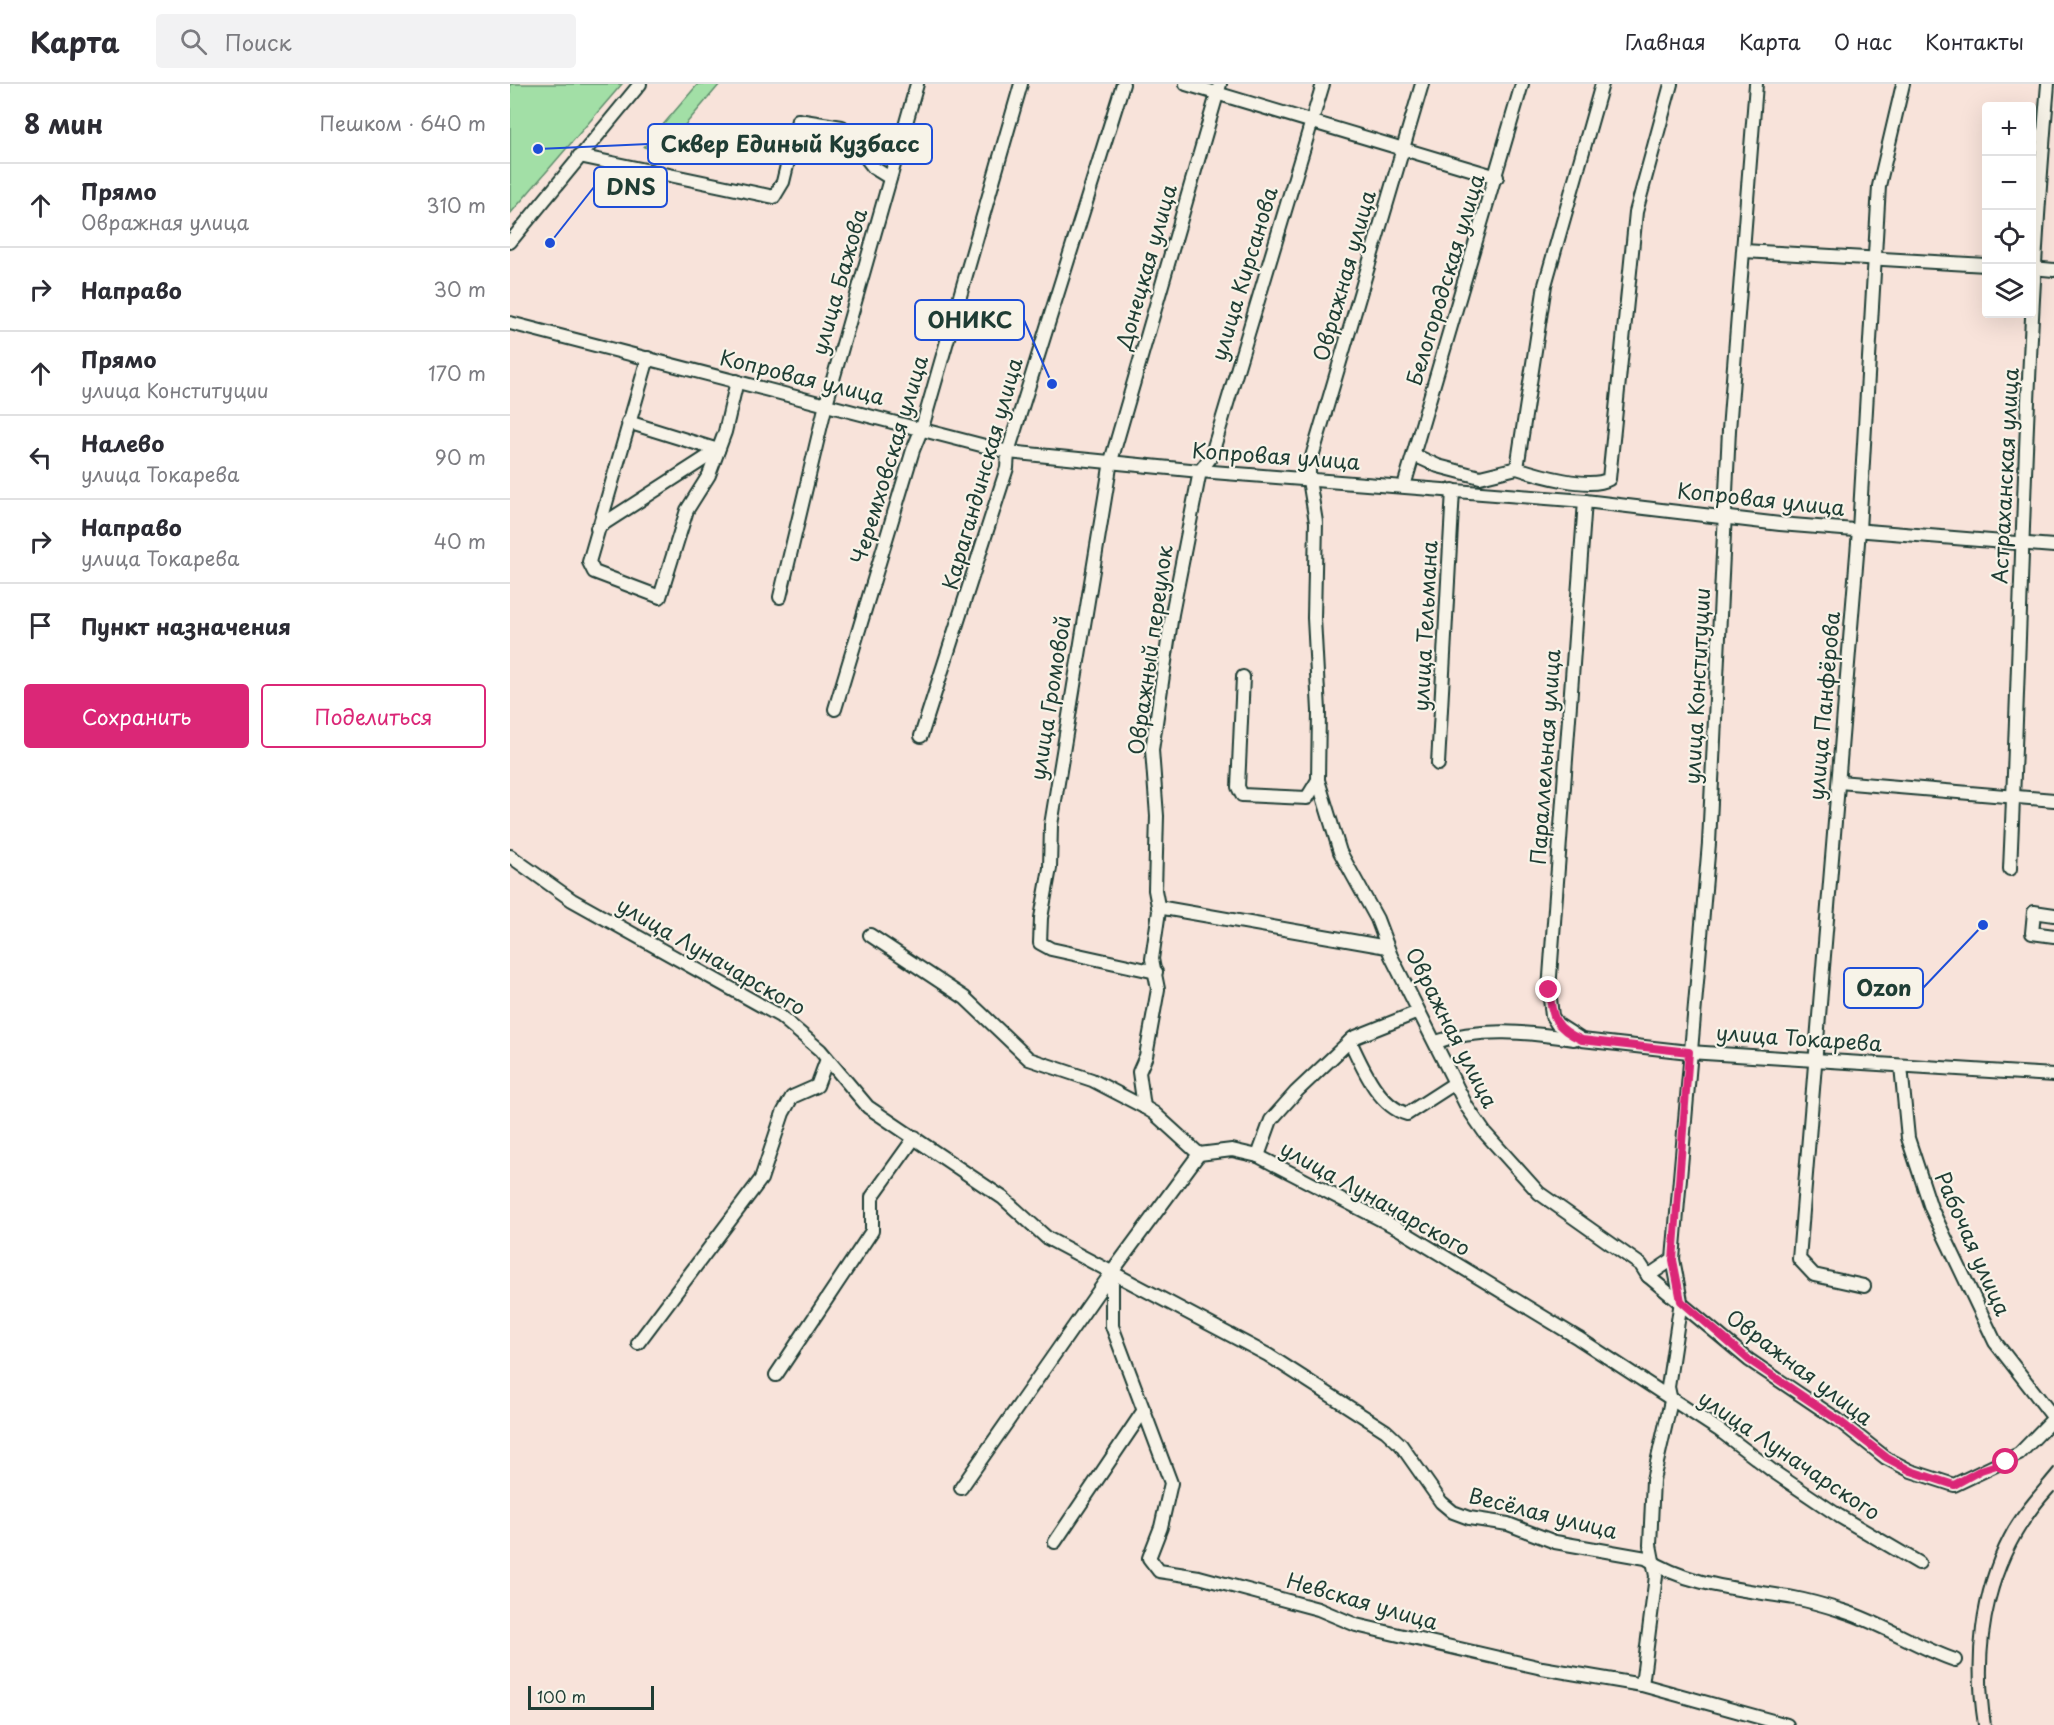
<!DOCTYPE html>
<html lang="ru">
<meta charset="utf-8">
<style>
:root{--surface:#fff;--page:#f2f2f3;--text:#2b2b33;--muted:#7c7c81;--line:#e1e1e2;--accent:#db2777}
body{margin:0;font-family:"Playpen Sans",sans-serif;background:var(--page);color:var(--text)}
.controls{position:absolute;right:18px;top:18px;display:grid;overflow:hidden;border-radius:6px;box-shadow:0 6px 24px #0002}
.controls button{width:54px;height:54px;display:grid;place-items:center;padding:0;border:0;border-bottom:2px solid var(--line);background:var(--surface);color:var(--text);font:30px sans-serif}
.scale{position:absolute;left:18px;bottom:15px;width:126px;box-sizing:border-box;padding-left:6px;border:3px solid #1f3d34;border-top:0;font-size:16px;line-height:21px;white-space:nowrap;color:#1f3d34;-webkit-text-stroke:4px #f7f3e8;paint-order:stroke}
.stop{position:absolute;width:18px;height:18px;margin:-14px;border:4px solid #db2777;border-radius:50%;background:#fff}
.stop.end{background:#db2777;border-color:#fff;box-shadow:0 2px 6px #0008}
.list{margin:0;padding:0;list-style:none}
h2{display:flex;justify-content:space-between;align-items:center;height:78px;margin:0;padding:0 24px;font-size:26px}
h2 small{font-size:20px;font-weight:400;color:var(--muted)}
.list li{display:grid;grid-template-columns:39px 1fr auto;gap:18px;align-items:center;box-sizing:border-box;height:84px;padding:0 24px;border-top:2px solid var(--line)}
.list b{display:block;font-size:22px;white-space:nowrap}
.list p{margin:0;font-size:20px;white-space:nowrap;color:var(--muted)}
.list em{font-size:20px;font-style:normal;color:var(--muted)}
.actions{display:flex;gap:12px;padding:18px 24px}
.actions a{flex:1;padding:14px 0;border:2px solid var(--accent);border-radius:6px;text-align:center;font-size:21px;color:var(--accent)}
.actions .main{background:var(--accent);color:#fff}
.icon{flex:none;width:33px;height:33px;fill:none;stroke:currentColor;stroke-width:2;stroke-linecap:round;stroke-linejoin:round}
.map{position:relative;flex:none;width:1544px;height:1641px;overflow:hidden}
header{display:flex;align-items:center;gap:36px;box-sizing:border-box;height:84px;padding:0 30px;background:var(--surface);border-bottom:2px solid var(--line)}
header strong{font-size:28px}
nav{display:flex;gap:33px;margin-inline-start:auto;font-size:21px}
.search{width:420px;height:54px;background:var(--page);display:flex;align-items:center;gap:15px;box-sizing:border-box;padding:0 21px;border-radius:6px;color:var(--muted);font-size:22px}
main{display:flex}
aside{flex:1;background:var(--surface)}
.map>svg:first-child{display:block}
.green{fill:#a2dfa6;stroke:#608e6d;stroke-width:1.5}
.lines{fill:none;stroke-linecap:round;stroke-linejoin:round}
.minor-casing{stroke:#1f3d34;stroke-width:16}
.minor{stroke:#f7f3e8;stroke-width:12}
.rail{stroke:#1f3d34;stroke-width:2}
.route{stroke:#db2777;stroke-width:8}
.labels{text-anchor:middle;stroke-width:4.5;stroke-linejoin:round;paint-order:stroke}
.street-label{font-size:21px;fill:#1f3d34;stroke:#f7f3e8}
.leader{fill:none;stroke:#1d4ed8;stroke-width:2}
.callout-dot{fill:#1d4ed8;stroke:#f7f3e8;stroke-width:2}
.callout{fill:#f7f3e8;stroke:#1d4ed8;stroke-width:2}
.callout-label{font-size:22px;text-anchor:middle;font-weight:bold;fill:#1f3d34}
</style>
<header>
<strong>Карта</strong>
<div class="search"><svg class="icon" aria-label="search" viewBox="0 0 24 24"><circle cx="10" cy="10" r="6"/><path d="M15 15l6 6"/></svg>Поиск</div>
<nav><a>Главная</a><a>Карта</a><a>О нас</a><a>Контакты</a></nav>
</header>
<main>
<aside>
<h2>8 мин<small>Пешком · 640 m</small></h2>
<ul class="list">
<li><svg class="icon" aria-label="ahead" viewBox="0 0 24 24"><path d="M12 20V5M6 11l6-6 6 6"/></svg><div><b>Прямо</b><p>Овражная улица</p></div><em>310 m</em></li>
<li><svg class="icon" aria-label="right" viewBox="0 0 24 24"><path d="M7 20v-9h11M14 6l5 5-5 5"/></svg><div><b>Направо</b></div><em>30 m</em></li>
<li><svg class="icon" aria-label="ahead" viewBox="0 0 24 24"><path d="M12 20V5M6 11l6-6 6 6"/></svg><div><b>Прямо</b><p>улица Конституции</p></div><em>170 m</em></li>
<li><svg class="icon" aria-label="left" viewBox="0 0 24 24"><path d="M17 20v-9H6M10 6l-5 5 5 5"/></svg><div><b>Налево</b><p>улица Токарева</p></div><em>90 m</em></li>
<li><svg class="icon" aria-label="right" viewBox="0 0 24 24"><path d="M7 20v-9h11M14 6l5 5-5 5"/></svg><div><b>Направо</b><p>улица Токарева</p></div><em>40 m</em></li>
<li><svg class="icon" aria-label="arrive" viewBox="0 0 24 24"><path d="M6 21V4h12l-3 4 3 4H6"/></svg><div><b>Пункт назначения</b></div></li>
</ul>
<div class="actions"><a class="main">Сохранить</a><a>Поделиться</a></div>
</aside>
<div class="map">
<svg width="1544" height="1641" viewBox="0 0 1544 1641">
<rect width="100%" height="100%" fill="#f8e3da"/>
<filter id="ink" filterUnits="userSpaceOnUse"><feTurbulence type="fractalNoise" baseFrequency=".0167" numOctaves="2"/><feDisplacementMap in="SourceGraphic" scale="12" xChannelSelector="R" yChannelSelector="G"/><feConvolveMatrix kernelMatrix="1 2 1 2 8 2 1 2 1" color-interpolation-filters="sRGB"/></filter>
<g filter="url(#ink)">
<g class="green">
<path d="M 0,0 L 112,0 L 0,130 Z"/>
<path d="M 188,0 L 210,0 L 151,69 L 134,63 Z"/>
</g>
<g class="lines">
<defs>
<g id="minor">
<path d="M 676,0 L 987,93"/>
<path d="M 69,72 L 264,113 L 273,98 L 288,36 L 332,43 L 364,84 L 380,94"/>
<path d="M 0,158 L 130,0"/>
<path d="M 1234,167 L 1476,181"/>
<path d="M 1522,184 L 1544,186"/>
<path d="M 0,239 L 498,368 L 690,387 L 1075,417 L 1270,440 L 1544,462"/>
<path d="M 138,274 L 79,478 L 84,488 L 150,513 L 177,426 L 199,391 L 215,348 L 227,297"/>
<path d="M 118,338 L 208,366"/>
<path d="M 904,371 L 928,382 L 970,393 L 1007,384 L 1035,201 L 1092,0"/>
<path d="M 1007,384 C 1028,391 1080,406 1099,395 L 1126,128 L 1161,0"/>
<path d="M 894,402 L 1012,0"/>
<path d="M 1075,417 L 1039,906 L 1042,932 L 1047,940 L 1072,956 L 1179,968 L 1544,991"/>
<path d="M 87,444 L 208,366"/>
<path d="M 270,513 L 316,320 L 407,0"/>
<path d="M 733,593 L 728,703 L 732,711 L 797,714 L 808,696 L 809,627 L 804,534 L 806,438 L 799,396 L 799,383 L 912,0"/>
<path d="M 325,625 L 403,366 L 412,344 L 511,0"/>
<path d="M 411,652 L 497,384 L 498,368 L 613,0"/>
<path d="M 928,680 L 943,406"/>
<path d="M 808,696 L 830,768 L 867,835 L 881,872 L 957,1023 L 975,1049 L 1029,1109 L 1131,1181 L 1138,1192 L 1239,1276 L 1328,1336 L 1376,1374 L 1401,1387 L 1444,1401 L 1509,1370 L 1544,1334"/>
<path d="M 1329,698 L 1544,716"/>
<path d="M 0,772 L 62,816 L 270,932 L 310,966 L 358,1023 L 493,1114 L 537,1154 L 758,1271 L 876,1347 L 891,1361 L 931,1418 L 943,1428 L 959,1434 L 998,1440 L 1045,1458 L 1136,1474 C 1179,1503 1234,1505 1284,1514 C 1300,1517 1317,1522 1333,1527 C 1372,1539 1406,1563 1445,1576"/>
<path d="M 1500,785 C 1512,524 1515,261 1538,0"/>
<path d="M 648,823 L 877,863"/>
<path d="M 1544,831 L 1524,828 L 1522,849 L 1544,852"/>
<path d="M 360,851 L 455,914 L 519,975 L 582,996 L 634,1023 L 644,1029 L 689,1070 L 722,1066 L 748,1072 L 889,1145 L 1068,1254 L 1209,1346 L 1264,1388 L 1329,1432 L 1409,1479"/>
<path d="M 646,888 L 541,865 L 530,859 L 531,834 L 540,784 L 541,741 L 601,377 L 710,0"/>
<path d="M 840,957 C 852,982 868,1022 897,1030 L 945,999"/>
<path d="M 926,958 C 969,943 1019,948 1064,955"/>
<path d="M 1391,982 L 1398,1054 L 1421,1124 L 1485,1258 L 1544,1334"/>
<path d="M 634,1023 L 629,988 L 636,972 L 648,905 L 642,875 L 649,827 L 645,806 L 647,732 L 642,666 L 662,530 L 690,387 L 701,373 L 813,0"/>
<path d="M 748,1072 L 761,1036 L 786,1008 L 843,954 L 908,928"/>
<path d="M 602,1188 L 602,1242 L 661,1399 L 651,1443 L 639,1474 L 649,1487 L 689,1493 L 808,1525 L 846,1541 L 1032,1584 L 1132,1601 L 1277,1641"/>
<path d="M 1138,1192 L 1163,1175 L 1199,759 L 1219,346 L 1246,0"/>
<path d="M 1354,1202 L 1304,1191 L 1289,1175 L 1349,446 L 1369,102 L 1393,0"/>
<path d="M 128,1259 L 251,1095 L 273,1029 L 282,1013 L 307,1002 L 317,975"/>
<path d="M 266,1291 L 362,1147 L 362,1113 L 405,1053"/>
<path d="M 451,1404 L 602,1188 L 689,1070"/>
<path d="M 545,1458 L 634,1326"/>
<path d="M 1132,1601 L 1146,1492 L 1140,1461 L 1143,1396 L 1161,1317 L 1158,1303 L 1171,1217 L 1163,1175"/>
</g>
</defs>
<use href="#minor" class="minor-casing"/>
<use href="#minor" class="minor"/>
<g class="rail">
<path d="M 1468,1641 C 1458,1577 1464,1509 1494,1451 C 1506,1427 1527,1405 1544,1384"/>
<path d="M 1481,1641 C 1468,1556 1485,1472 1544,1408"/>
</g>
</g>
</g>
<g class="lines" filter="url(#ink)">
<path class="route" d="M 1039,906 C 1042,933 1044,944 1072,956 L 1179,968 L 1163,1176 L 1171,1217 L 1239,1276 L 1328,1336 L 1377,1374 L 1401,1387 L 1444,1401 L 1471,1386 L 1496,1378"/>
</g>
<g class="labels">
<g class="street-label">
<text transform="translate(637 183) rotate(-74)" y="7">Донецкая улица</text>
<text transform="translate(735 190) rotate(-73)" y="7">улица Кирсанова</text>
<text transform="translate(835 192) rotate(-74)" y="7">Овражная улица</text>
<text transform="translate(936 196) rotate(-73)" y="7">Белогородская улица</text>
<text transform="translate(330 198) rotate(-74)" y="7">улица Бажова</text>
<text transform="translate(292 294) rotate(14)" y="7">Копровая улица</text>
<text transform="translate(766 373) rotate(4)" y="7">Копровая улица</text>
<text transform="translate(380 376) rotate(-73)" y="7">Черемховская улица</text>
<text transform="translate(473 390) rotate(-74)" y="7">Карагандинская улица</text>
<text transform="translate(1496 392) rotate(-87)" y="7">Астраханская улица</text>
<text transform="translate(1251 416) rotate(6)" y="7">Копровая улица</text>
<text transform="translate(916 542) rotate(-87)" y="7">улица Тельмана</text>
<text transform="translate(641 566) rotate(-82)" y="7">Овражный переулок</text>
<text transform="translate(1188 602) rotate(-87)" y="7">улица Конституции</text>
<text transform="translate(541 614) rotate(-81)" y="7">улица Громовой</text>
<text transform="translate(1315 622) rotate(-85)" y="7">улица Панфёрова</text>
<text transform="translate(1036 673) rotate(-86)" y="7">Параллельная улица</text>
<text transform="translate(201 873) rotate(30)" y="7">улица Луначарского</text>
<text transform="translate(941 944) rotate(63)" y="7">Овражная улица</text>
<text transform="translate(1289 955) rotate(4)" y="7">улица Токарева</text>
<text transform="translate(865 1115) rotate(29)" y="7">улица Луначарского</text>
<text transform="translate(1462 1160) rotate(66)" y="7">Рабочая улица</text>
<text transform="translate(1289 1284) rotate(37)" y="7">Овражная улица</text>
<text transform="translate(1279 1372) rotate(34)" y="7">улица Луначарского</text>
<text transform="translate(1033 1430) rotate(14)" y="7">Весёлая улица</text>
<text transform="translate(852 1518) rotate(16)" y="7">Невская улица</text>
</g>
</g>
<path class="leader" d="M28 65L138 60M40 159L84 103M542 300L514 236M1473 841L1413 904"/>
<g class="callout-dot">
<circle cx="28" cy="65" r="6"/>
<circle cx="40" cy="159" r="6"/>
<circle cx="542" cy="300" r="6"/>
<circle cx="1473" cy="841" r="6"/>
</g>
<g class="callout">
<rect x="138" y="40" width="284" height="40" rx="6"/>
<rect x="84" y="83" width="73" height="40" rx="6"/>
<rect x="405" y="216" width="109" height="40" rx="6"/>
<rect x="1334" y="884" width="79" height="40" rx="6"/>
</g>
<g class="callout-label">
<text x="280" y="68">Сквер Единый Кузбасс</text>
<text x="121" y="111">DNS</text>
<text x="460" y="244">ОНИКС</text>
<text x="1374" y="912">Ozon</text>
</g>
</svg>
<div class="controls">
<button>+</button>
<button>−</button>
<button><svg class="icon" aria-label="locate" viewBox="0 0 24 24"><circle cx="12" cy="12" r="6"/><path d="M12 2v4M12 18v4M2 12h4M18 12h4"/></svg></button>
<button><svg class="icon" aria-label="layers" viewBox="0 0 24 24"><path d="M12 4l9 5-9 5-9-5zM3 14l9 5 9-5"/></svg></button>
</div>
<div class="scale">100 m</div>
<div class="stop" style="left:1496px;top:1378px"></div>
<div class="stop end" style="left:1039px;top:906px"></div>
</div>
</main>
